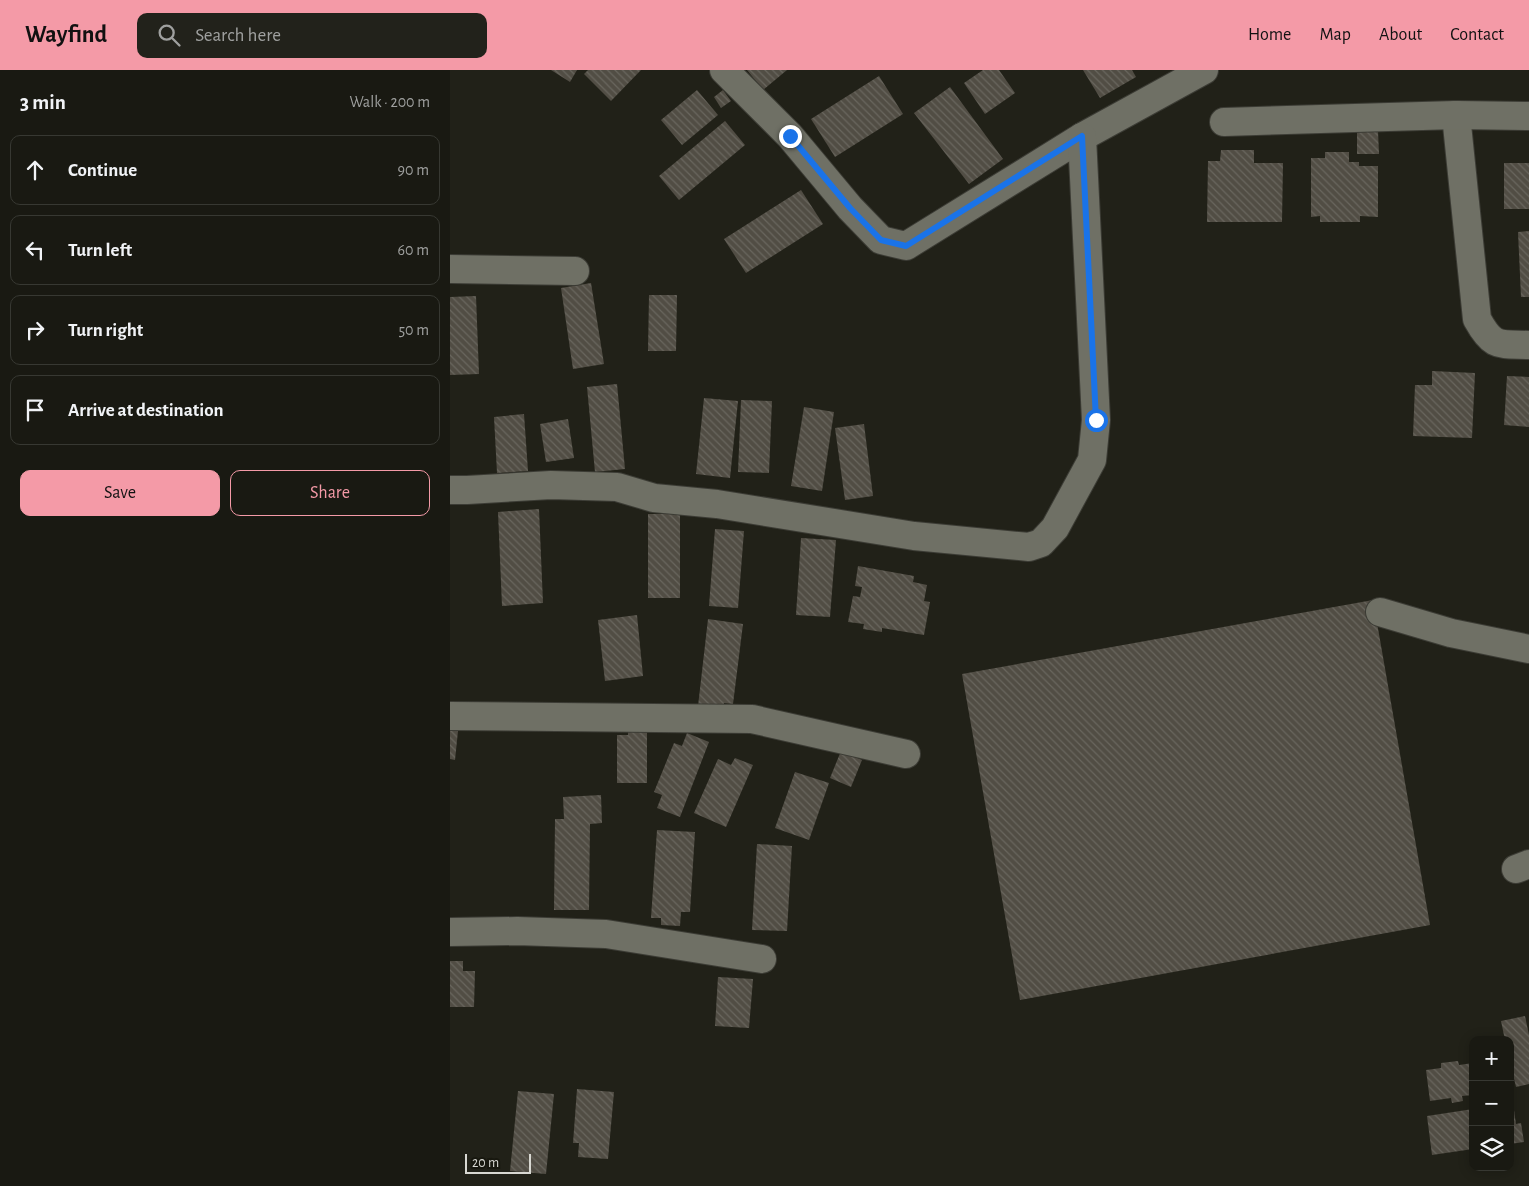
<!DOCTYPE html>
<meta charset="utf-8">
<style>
:root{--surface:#191912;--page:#22221b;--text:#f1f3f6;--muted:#9fa09f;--line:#373832;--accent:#f49aa7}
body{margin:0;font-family:"Alegreya Sans",sans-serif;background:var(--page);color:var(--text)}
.controls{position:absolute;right:15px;bottom:15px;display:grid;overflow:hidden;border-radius:10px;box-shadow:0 2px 12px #0003}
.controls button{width:45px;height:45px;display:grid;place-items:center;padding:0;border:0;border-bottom:1px solid var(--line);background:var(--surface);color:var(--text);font:25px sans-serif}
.scale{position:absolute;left:15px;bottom:12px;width:66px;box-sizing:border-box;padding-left:5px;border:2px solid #d8d8d2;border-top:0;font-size:14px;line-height:18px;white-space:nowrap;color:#d8d8d2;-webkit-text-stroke:4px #18180f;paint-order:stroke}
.stop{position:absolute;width:15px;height:15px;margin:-11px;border:4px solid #1a73e8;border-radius:50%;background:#fff}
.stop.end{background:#1a73e8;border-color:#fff;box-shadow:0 1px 5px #0008}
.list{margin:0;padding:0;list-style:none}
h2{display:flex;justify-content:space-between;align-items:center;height:65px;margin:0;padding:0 20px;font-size:21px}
h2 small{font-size:16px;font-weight:400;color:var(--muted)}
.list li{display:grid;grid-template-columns:32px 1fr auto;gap:15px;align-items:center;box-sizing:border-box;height:70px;margin:0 10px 10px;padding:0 10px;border:1px solid var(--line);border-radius:10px}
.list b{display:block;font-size:19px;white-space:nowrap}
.list em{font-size:16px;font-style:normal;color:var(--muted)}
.actions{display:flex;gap:10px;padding:15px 20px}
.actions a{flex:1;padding:11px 0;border:1px solid var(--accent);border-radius:10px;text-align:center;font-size:18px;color:var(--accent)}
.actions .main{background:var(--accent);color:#111}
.icon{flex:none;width:28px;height:28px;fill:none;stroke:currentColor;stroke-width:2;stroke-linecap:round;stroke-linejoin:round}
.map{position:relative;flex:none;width:1079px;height:1116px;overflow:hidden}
header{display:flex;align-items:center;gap:30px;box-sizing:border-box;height:70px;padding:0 25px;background:var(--accent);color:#111}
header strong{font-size:24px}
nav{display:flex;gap:28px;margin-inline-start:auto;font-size:18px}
.search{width:350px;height:45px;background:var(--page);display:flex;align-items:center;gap:12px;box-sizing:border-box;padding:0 18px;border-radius:10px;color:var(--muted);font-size:19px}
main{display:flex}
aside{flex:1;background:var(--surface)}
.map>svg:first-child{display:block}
.building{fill:url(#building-back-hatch)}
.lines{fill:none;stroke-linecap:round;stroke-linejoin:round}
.minor-casing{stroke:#3c3c35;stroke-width:30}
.minor{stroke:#6f7065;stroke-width:28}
.route{stroke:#1a73e8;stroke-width:6}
</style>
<header>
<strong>Wayfind</strong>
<div class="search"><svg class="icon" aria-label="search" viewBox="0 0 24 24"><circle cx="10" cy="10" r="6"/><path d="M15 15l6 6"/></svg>Search here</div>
<nav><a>Home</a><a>Map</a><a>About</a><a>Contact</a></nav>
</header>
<main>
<aside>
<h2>3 min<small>Walk · 200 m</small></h2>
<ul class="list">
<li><svg class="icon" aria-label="ahead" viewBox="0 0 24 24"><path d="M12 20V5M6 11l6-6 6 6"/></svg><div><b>Continue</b></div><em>90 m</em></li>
<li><svg class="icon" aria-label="left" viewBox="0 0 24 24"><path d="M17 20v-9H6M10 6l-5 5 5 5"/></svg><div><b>Turn left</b></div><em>60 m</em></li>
<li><svg class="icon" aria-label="right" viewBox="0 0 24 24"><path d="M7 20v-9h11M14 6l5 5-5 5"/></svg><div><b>Turn right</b></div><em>50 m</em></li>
<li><svg class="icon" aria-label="arrive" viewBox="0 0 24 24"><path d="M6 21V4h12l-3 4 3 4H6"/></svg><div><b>Arrive at destination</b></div></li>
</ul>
<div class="actions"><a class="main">Save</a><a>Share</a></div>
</aside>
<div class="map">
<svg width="1079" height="1116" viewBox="0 0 1079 1116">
<defs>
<pattern id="building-back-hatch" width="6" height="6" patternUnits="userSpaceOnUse" patternTransform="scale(1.25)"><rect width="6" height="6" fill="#514d44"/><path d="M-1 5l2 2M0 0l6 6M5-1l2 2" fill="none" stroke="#69665e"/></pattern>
</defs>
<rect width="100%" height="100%" fill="#212118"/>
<g class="building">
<path d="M 101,0 L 127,0 L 120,12 Z"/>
<path d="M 138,0 L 191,0 L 161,31 L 134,4 Z"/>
<path d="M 297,0 L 337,0 L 313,20 Z"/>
<path d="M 533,0 L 549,0 L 565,23 L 535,44 L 514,13 Z"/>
<path d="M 633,0 L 682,0 L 686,7 L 650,28 Z"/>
<path d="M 429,6 L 453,44 L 385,87 L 361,49 Z"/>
<path d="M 500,17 L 553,89 L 519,114 L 464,43 Z"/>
<path d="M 247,20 L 268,45 L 232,75 L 211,50 Z"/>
<path d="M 273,20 L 281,31 L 271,38 L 264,27 Z"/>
<path d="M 275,51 L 295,75 L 229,130 L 209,106 Z"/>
<path d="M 907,61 L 928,61 L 929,84 L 907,84 Z"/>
<path d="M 771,80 L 804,80 L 804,93 L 833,93 L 832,152 L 757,152 L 758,91 L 770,91 Z"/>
<path d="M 875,82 L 899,82 L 899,92 L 909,92 L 909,96 L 928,96 L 928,147 L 910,146 L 910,152 L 870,152 L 870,146 L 861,147 L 861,88 L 875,88 Z"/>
<rect x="1054" y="93" width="25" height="46"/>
<path d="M 351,120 L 373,154 L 296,203 L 274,169 Z"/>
<path d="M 1079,161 L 1079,227 L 1071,227 L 1068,162 Z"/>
<path d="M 141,213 L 154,294 L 123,299 L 111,218 Z"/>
<path d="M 199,225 L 227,225 L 226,281 L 198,281 Z"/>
<path d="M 26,226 L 29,304 L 0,305 L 0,227 Z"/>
<path d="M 982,301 L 1025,303 L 1022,368 L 963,366 L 965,315 L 982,315 Z"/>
<path d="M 1057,306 L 1079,307 L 1079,357 L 1054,355 Z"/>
<path d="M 167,314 L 175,399 L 145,402 L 137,317 Z"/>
<path d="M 254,328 L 288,331 L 280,408 L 246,404 Z"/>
<path d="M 291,330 L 322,331 L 319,403 L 288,402 Z"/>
<path d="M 354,337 L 384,342 L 372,421 L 341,416 Z"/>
<path d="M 74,344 L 78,401 L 47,403 L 44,347 Z"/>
<path d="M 118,349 L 124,388 L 96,392 L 90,354 Z"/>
<path d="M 414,354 L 423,426 L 395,430 L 385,358 Z"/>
<path d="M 89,439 L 93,533 L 52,536 L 48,442 Z"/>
<rect x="198" y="444" width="32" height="84"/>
<path d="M 265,459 L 294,461 L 288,538 L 259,536 Z"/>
<path d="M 351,468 L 386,470 L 380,547 L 346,545 Z"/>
<path d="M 408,496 L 464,506 L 463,512 L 477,515 L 474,531 L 480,532 L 474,565 L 432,558 L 432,562 L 413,559 L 414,554 L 398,552 L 403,526 L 410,527 L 412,517 L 405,516 Z"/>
<path d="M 923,530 L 980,855 L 570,930 L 512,604 Z"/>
<path d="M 187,545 L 193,606 L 155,611 L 148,550 Z"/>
<path d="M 258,549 L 293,554 L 283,634 L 274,633 L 273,639 L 248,636 Z"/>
<path d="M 178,657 L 197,657 L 197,713 L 167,713 L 167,665 L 178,665 Z"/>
<path d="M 0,660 L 8,661 L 5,690 L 0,689 Z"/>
<path d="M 237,663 L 259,672 L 230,747 L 207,738 L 212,725 L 204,722 L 224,673 L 232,676 Z"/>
<path d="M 391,681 L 412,690 L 401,717 L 380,708 Z"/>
<path d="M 285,688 L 303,695 L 276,757 L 244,743 L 268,689 L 281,695 Z"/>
<path d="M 345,702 L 379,713 L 359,770 L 325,758 Z"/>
<path d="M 151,725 L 152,753 L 140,754 L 139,840 L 104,840 L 105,749 L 114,749 L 113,727 Z"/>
<path d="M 207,760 L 245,762 L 240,842 L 231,842 L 230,856 L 211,855 L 211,848 L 201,848 Z"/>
<path d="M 307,774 L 342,776 L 337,861 L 302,860 Z"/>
<path d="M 0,891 L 13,891 L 13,901 L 25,901 L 24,937 L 0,937 Z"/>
<path d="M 268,907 L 303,909 L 299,958 L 265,956 Z"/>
<path d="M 1075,946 L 1079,965 L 1079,1014 L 1066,1017 L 1060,992 L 1060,970 L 1055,970 L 1051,951 Z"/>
<path d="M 1008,991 L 1009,995 L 1023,993 L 1023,1025 L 1012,1026 L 1013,1031 L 1002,1033 L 1001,1028 L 980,1031 L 976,1000 L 991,998 L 991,993 Z"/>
<path d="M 127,1019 L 164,1022 L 158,1089 L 128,1087 L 129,1073 L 123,1073 Z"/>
<path d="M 68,1021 L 104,1024 L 96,1104 L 60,1101 Z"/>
<path d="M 1063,1033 L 1066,1054 L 1071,1053 L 1074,1072 L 1060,1074 L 1060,1034 Z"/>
<path d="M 1023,1039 L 1023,1079 L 982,1085 L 977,1046 Z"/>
</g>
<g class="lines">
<defs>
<g id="minor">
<path d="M 274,0 L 340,66 L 400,138 L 431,170 L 456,176 L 632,67 L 754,0"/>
<path d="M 1006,45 L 1027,249 C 1043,278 1048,274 1079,275"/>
<path d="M 774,52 L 1006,45 L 1079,46"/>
<path d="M 0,199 L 125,201"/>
<path d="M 0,420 L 17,420 L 101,415 L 167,417 L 204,428 L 267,434 L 464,466 L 579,477 L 591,473 L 605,458 L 642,390 L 646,350 L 632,67"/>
<path d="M 930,542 L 1001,563 L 1079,579"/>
<path d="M 0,646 L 302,649 L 456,684"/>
<path d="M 1066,799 L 1079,794"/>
<path d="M 0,862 L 67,861 L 156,864 L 312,889"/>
</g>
</defs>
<use href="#minor" class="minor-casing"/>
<use href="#minor" class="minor"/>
</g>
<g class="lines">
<path class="route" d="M 340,66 L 400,138 L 431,170 L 456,176 L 632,66 L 646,350"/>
</g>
</svg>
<div class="controls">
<button>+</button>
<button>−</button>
<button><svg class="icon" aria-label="layers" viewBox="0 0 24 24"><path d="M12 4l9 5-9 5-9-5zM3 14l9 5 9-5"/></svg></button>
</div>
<div class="scale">20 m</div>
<div class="stop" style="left:646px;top:350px"></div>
<div class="stop end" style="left:340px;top:66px"></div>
</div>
</main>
